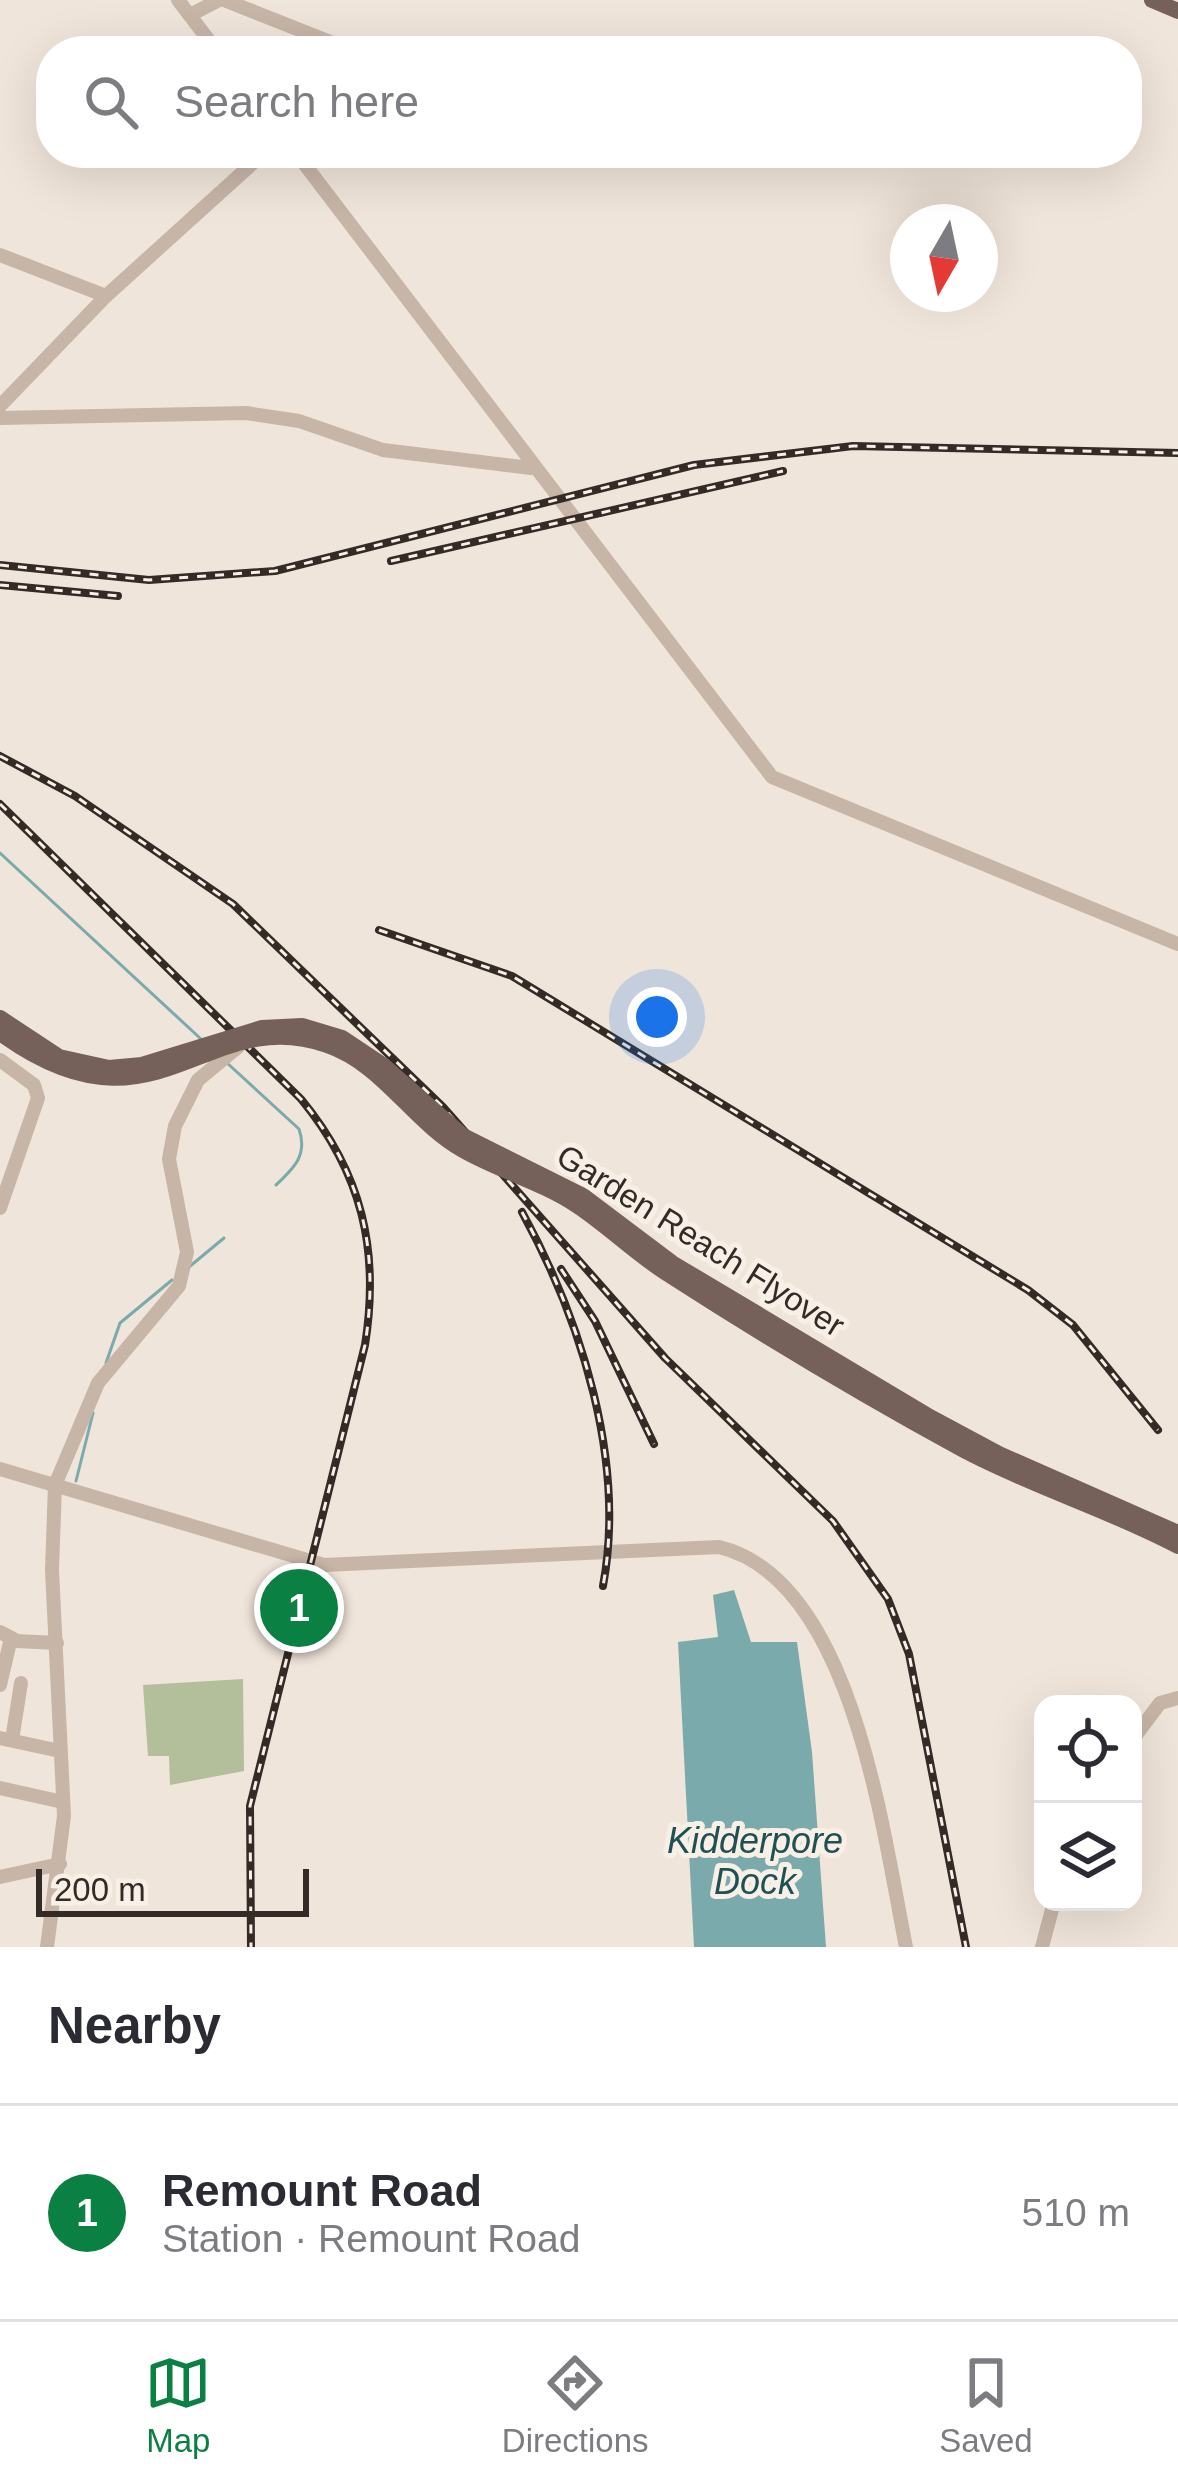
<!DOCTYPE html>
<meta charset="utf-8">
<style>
:root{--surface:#fff;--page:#f2f2f3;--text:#2b2b33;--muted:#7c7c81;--line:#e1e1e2;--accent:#0b8043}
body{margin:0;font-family:Arial,sans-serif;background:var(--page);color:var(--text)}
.controls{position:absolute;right:36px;bottom:36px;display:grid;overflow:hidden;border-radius:24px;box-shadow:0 12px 48px #0002}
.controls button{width:108px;height:108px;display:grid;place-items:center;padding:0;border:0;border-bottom:3px solid var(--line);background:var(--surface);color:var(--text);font:60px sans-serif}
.compass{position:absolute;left:890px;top:204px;width:108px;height:108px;border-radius:50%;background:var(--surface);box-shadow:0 12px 48px #0002;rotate:189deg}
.scale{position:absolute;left:36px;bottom:30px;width:273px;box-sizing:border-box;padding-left:12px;border:6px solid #342b27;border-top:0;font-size:33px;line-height:42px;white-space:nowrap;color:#342b27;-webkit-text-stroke:9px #f8efe6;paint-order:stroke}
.you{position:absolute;left:657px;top:1017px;width:42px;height:42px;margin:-30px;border:9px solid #fff;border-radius:50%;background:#1a73e8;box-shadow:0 0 0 18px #1a73e833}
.badge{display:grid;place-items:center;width:78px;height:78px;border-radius:50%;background:var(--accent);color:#fff;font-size:39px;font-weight:700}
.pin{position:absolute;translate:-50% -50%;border:6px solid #fff;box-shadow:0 3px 12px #0006}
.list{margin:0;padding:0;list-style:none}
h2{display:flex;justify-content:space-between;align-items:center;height:156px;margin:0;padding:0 48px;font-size:51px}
h2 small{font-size:39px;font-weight:400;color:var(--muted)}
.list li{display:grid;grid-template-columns:78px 1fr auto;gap:36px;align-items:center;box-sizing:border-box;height:216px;padding:0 48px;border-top:3px solid var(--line)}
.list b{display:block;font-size:45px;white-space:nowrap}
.list p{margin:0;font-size:39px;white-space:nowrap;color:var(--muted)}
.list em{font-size:39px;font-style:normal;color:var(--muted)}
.icon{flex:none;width:66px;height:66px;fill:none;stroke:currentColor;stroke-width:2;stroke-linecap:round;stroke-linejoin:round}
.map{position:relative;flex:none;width:1178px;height:1947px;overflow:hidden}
.search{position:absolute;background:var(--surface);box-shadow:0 12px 48px #0002;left:36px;right:36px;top:36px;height:132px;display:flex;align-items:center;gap:30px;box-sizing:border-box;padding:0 42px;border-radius:48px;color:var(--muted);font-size:45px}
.sheet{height:372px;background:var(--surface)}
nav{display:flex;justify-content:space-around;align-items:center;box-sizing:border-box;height:168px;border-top:3px solid var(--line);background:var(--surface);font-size:33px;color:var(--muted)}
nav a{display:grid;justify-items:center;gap:6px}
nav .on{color:var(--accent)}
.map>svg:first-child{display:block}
.green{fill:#b3be9b}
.water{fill:#7aaaab}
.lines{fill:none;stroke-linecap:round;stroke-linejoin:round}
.stream{stroke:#7aaaab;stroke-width:3}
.minor{stroke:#c7b5a7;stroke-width:14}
.major{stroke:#756159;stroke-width:16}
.rail-casing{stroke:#342b27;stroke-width:8}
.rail{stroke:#f8efe6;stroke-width:3;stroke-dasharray:9;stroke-linecap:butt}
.major-bridge{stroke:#756159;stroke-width:16}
.labels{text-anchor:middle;stroke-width:10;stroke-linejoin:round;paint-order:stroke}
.street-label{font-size:33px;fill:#342b27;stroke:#f8efe6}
.water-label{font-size:36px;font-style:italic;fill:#1f5053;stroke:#f8efe6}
</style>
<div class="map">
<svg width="1178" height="1947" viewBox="0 0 1178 1947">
<rect width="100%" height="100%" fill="#f0e5da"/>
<path class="green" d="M 243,1679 L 244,1771 L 170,1785 L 169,1756 L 148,1756 L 143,1685 Z"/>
<path class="water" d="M 734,1590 L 751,1642 L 797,1642 L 812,1752 L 826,1947 L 694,1947 L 678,1642 L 718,1637 L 713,1595 Z"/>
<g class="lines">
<g class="stream">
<path d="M 0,853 L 201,1039"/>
<path d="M 226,1062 L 299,1129 C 308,1155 294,1168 276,1185"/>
<path d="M 189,1267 L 224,1238"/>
<path d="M 106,1363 L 120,1323 L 172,1280"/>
<path d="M 76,1481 L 93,1413"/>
</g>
<g class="minor">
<path d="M 178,0 L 217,51"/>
<path d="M 224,0 L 353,51"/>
<path d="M 190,15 L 219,0"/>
<path d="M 296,153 L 772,777 L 1178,944"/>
<path d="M 0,255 L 106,296"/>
<path d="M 0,406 L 106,296 L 264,153"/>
<path d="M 0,418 L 246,413 L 299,421 L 383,450 L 531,468"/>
<path d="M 0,1060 L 34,1085 L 38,1098 L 0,1208"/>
<path d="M 0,1469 L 324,1565 L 719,1547 C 853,1579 883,1834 906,1947"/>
<path d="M 0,1632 L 17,1641 L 57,1643"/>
<path d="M 0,1685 L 11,1638"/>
<path d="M 0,1738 L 60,1751"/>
<path d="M 1133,1739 L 1160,1703 L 1178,1698"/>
<path d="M 12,1740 L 21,1683"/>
<path d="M 0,1788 L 63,1802"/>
<path d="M 0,1877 L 60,1864"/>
<path d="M 47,1947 L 64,1816 L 52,1570 L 55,1485 L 98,1383 L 179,1286 L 187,1252 L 169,1159 L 175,1126 L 198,1080 L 239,1046"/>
<path d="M 1042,1947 L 1054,1902"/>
</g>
<path class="major" d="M 1152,0 L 1178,11"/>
<defs>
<g id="rail">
<path d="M 391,561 L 783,471"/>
<path d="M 0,565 L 149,580 L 275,571 L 694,465 L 853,446 L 1178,453"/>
<path d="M 0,585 L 118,596"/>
<path d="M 0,756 L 75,796 L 233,904 L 443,1107 L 665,1358 L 833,1521 L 888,1599 L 909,1654 L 966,1947"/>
<path d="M 0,804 L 301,1099 C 362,1173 380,1250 365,1345 L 250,1806 L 251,1947"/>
<path d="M 379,930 L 512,976 L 1028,1290 L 1073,1325 L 1158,1430"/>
<path d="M 522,1212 C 582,1322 626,1462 603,1586"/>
<path d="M 561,1269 L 595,1321 L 654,1444"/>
</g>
</defs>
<use href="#rail" class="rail-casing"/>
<use href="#rail" class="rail"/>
<g class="major-bridge">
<path d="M 0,1018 L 59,1057 L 109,1068 L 142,1065 L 262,1028 L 302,1026 L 342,1038 L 384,1066 L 463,1136 L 583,1196 L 672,1263 L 930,1417 L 999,1454 L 1178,1533"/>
<path d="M 0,1033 C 156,1147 204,1002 327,1045 C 383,1064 413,1122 463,1150 C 500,1171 542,1182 578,1206 C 608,1226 634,1252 665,1272 C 761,1334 861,1394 962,1449 C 1031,1486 1108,1509 1178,1546"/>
</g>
</g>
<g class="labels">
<g class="street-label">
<text transform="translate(701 1240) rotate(32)" y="12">Garden Reach Flyover</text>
</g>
<g class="water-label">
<text x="755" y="1853">Kidderpore<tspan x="755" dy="41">Dock</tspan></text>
</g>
</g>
</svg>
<div class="controls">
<button><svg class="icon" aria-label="locate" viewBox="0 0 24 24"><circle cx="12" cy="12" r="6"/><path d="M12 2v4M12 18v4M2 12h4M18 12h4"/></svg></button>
<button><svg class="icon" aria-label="layers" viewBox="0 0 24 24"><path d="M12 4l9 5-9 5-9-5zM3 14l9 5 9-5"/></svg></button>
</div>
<svg class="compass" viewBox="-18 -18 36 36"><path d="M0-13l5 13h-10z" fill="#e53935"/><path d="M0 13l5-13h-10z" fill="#7c7c81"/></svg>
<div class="scale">200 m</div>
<div class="you"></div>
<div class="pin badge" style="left:299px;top:1608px">1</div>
<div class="search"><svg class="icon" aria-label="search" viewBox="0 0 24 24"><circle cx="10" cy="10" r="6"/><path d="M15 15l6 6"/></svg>Search here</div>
</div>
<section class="sheet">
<h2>Nearby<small></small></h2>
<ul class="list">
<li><span class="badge">1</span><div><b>Remount Road</b><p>Station · Remount Road</p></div><em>510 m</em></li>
</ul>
</section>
<nav>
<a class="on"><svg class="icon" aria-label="map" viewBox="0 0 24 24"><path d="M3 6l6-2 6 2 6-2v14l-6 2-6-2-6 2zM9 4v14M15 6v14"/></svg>Map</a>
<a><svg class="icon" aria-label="directions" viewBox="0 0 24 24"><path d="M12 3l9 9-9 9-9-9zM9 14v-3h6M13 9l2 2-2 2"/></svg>Directions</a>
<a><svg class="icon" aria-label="saved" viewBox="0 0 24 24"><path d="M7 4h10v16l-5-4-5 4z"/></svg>Saved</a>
</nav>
